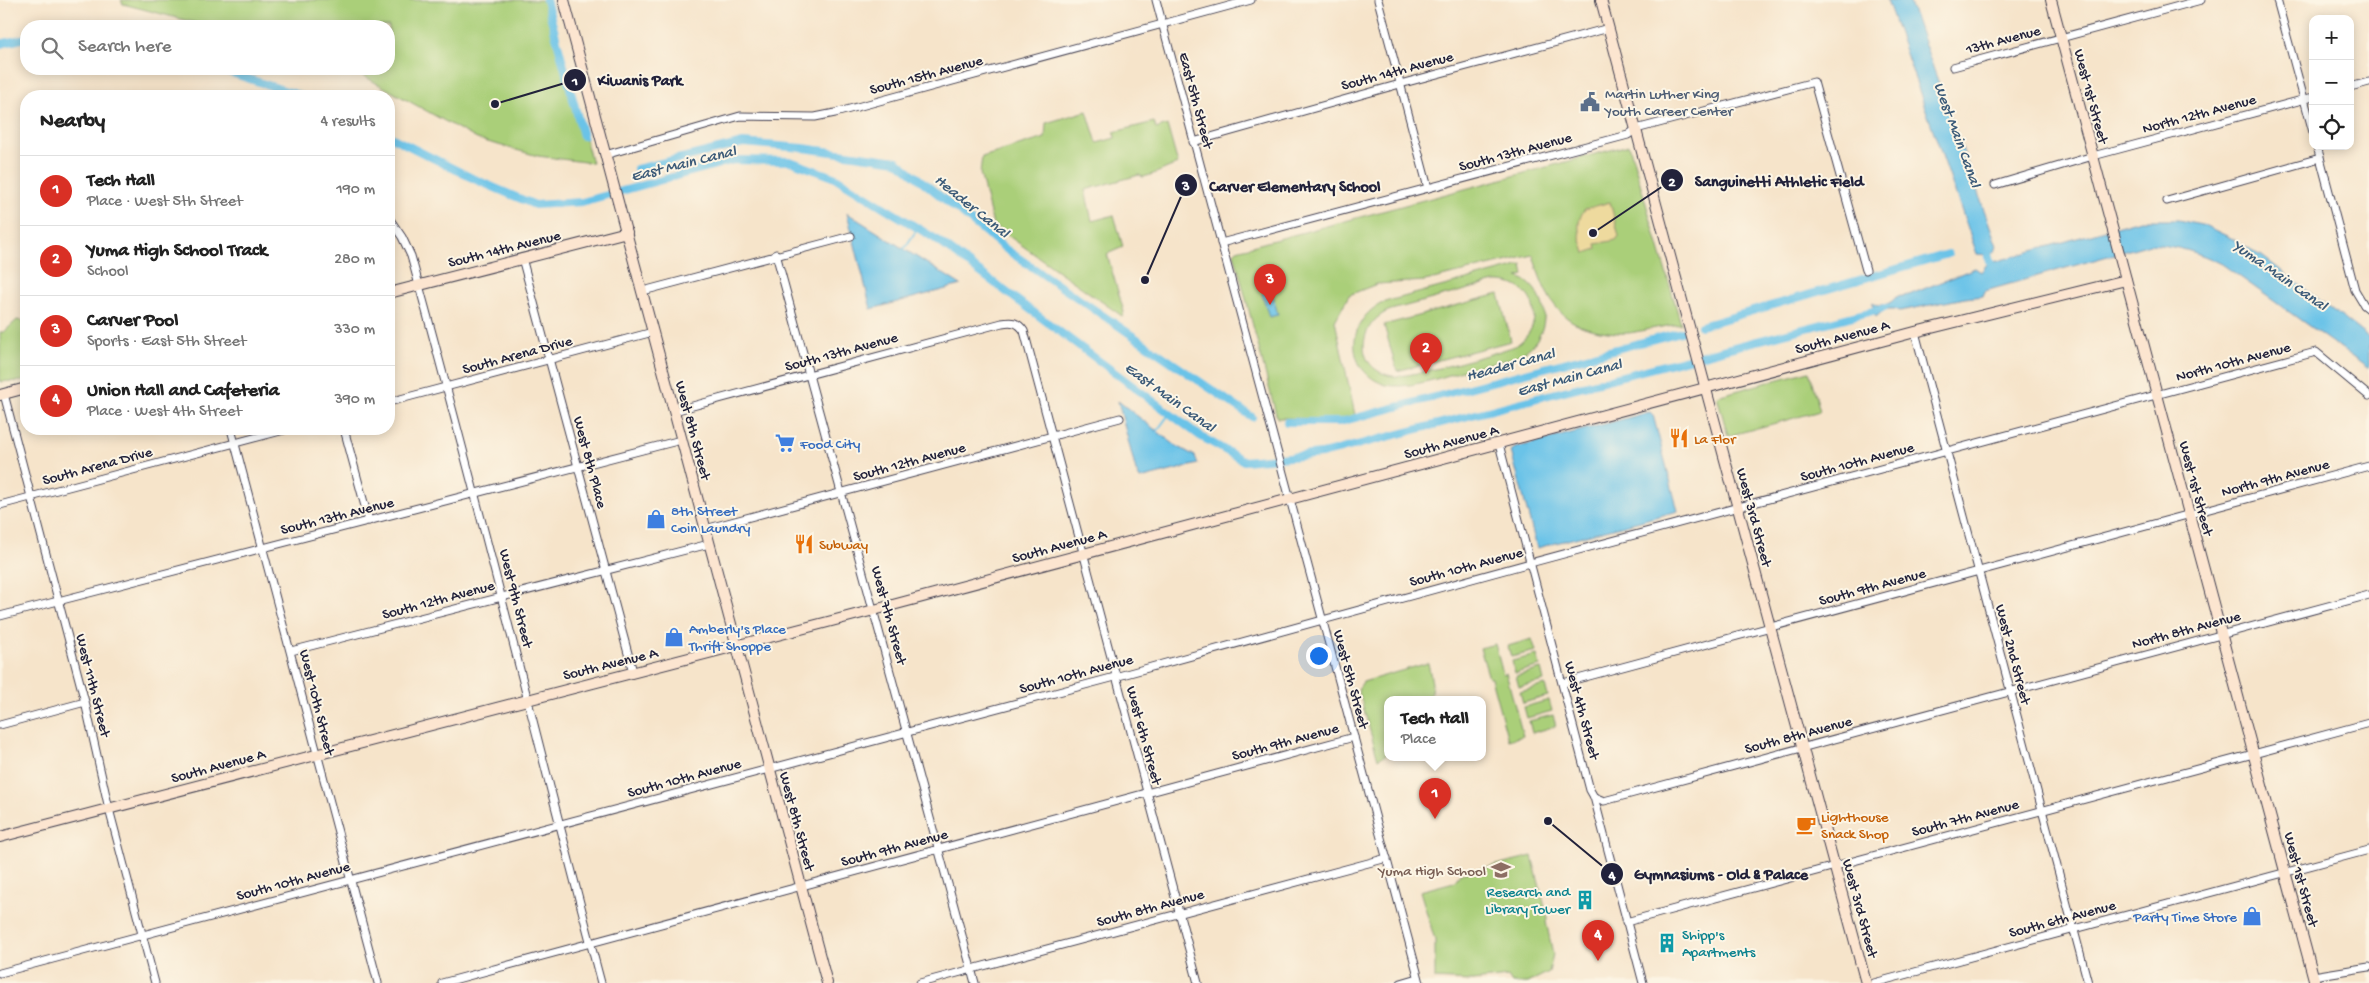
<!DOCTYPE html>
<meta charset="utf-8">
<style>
:root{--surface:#fff;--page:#f2f2f2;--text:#222;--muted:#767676;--line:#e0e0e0;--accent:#d93025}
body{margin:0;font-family:"Gochi Hand",sans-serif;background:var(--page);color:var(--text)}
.controls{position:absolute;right:15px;top:15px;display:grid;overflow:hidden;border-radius:10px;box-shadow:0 2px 12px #0003}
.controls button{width:45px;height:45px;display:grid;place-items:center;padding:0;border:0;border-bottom:1px solid var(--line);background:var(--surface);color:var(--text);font:25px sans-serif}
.you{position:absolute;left:1318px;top:655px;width:18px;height:18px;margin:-12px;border:4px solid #fff;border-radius:50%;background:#1a73e8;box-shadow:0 0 0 8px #1a73e833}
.badge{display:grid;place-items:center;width:32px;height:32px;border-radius:50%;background:var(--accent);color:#fff;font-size:16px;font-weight:700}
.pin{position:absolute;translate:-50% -41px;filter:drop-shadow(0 1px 2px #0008)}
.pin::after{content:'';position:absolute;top:26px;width:18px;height:15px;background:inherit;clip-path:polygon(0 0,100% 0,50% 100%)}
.popup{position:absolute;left:1384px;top:696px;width:102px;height:65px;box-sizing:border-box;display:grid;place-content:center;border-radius:10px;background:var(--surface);filter:drop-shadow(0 1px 4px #0005);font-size:16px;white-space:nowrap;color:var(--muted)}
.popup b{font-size:19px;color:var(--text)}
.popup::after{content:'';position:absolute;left:50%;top:100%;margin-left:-10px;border:10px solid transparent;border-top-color:var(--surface)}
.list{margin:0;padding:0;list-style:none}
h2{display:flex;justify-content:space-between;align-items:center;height:65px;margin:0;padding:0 20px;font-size:21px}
h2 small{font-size:16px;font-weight:400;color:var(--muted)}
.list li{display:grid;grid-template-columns:32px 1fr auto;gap:15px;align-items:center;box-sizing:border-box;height:70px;padding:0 20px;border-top:1px solid var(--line)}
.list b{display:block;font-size:19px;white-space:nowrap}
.list p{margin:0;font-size:16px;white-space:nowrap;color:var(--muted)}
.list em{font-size:16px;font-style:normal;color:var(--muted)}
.icon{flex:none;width:28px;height:28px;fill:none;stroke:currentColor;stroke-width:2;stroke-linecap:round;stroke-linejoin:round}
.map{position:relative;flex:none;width:2369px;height:983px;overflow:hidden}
.search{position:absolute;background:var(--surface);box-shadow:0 2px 12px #0003;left:20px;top:20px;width:375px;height:55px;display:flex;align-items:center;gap:12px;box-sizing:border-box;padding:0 18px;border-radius:20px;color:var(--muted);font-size:19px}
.panel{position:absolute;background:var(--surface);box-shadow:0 2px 12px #0003;left:20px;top:90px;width:375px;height:345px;border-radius:20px}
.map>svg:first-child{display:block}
.green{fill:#aacf79;stroke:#66785a;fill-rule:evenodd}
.sand{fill:#eeda9e;stroke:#887e6c}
.water{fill:#6ac3e8;stroke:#467292}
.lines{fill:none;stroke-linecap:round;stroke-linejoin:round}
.stream{stroke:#6ac3e8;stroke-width:2}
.canal{stroke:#6ac3e8;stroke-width:8}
.street-casing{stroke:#423f50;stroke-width:9}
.secondary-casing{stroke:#423f50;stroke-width:12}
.street{stroke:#fff;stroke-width:7}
.secondary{stroke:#fce5d0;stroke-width:10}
.labels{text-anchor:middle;stroke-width:4;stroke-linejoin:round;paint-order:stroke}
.street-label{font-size:15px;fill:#22223b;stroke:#fcf5e5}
.service-label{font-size:15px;fill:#4e5e75;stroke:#fcf5e5;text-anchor:start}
.food-label{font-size:15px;fill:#c56008;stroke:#fcf5e5;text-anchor:start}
.shop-label{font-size:15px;fill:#366cbe;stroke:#fcf5e5;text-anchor:start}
.education-label{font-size:15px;fill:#785e54;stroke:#fcf5e5;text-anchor:end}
.culture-label{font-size:15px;fill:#0d838f;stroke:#fcf5e5;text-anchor:end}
.water-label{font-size:16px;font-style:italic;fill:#3b5a78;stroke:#fcf5e5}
.leader{fill:none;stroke:#22223b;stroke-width:2}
.callout-dot{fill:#22223b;stroke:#fcf5e5;stroke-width:2}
.mark-label{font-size:15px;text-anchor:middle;font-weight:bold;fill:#fff}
.callout-label{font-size:16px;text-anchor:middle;font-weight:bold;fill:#22223b;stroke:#fcf5e5;stroke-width:4;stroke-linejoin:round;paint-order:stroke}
</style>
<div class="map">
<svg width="2369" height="983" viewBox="0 0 2369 983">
<rect width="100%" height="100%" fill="#fcf5e5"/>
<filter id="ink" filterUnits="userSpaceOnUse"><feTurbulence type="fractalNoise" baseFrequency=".02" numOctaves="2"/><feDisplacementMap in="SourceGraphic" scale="10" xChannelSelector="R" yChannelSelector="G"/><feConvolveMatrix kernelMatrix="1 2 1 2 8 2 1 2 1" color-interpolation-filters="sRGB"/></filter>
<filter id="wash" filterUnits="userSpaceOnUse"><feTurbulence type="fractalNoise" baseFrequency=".0096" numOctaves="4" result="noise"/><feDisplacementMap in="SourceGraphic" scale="20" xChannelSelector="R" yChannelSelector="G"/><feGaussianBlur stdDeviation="1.12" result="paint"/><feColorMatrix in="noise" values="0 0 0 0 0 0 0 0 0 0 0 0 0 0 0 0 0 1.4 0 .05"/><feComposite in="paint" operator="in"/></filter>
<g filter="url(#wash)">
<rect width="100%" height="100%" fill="#f6e4ca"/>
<g class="green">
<path d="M 121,0 L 547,0 L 592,163 L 538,156 L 477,139 L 351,69 L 389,69 L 389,26 L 208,26 L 123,4 Z"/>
<path d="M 1087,111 L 1097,143 L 1115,138 L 1114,132 L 1154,122 L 1156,129 L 1167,125 L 1178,164 C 1165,168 1157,174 1143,177 L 1139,175 L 1085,190 L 1092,221 L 1114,215 L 1123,247 L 1107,254 L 1124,312 L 1122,316 L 993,225 L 980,173 L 982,157 L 1045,138 L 1046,123 Z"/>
<path d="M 1629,145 L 1681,324 C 1665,326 1650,329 1635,332 C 1626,334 1616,333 1608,332 C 1559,328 1545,297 1533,255 L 1425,281 L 1377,284 L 1349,295 L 1335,321 L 1355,415 L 1339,419 L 1277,418 L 1234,253 L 1237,250 Z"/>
<path d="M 1522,265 L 1524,275 L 1518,277 C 1534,283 1546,302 1544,319 C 1543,333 1534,347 1522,353 C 1511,360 1494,362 1482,365 C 1456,372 1427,384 1401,386 C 1396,386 1390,386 1386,385 C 1342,371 1346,315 1388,301 ZM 1495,282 C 1535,280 1549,325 1515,346 C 1496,353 1407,379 1392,376 C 1353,369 1357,322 1391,310 Z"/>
<path d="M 1499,294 L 1511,341 L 1397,371 L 1384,325 Z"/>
<path d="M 17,320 L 26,322 L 26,380 C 17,383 9,380 0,382 L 0,332 L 4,332 Z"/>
<path d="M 1809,371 L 1820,411 L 1728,436 L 1717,396 Z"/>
<path d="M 1532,639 L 1536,651 L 1511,657 L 1508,646 Z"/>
<path d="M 1495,644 L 1503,674 L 1506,673 L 1523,736 L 1508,740 L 1491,678 L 1489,678 L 1480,648 Z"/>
<path d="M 1537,655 L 1540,666 L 1515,673 L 1512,661 Z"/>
<path d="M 1428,663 L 1432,683 L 1430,700 L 1388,700 L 1387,754 L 1378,759 L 1358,689 L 1363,682 Z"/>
<path d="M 1541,669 L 1544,681 L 1519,687 L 1516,676 Z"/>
<path d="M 1545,685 L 1548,696 L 1523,703 L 1520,692 Z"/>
<path d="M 1549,700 L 1552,711 L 1527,718 L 1524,707 Z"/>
<path d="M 1553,715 L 1556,726 L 1532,733 L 1529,721 Z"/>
<path d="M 1532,856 L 1548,919 L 1546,921 L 1553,954 L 1549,972 L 1527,983 L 1512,983 L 1508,977 L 1472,981 L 1435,979 L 1435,940 L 1420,891 L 1454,882 L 1460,874 Z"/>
</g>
<path class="sand" d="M 1610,202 L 1619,236 L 1616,240 L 1596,244 L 1597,249 L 1585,253 C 1580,237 1574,223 1585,209 Z"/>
<g class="water">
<path d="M 1887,0 L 1909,0 L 1997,246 L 1995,252 L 1987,255 L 1977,254 Z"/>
<path d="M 847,213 L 961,285 L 871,309 Z"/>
<path d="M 2140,220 L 2178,220 L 2206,226 L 2233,239 L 2262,256 L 2369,338 L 2369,369 L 2222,264 C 2198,252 2177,246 2150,244 L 1985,291 L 1983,296 L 1965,298 L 1900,311 L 1895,309 L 1885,309 L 1876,317 L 1872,303 C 1881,307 1890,305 1896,297 L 1909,295 L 1975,268 L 1981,272 L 1987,264 Z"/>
<path d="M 1272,292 L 1278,315 L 1269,317 L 1262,294 Z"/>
<path d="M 1118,401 L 1175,445 L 1195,456 L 1198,464 L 1140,479 L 1136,471 Z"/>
<path d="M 1650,412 L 1653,415 L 1678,511 L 1537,548 L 1511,451 L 1515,448 Z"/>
</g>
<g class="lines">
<g class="stream">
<path d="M 904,249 L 918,228"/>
<path d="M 1157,431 L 1170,413"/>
</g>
<g class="canal">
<path d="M 546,0 L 583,136"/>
<path d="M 0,44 L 26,38"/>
<path d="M 219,69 L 302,96"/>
<path d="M 389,136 L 474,179 L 535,205 L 582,202 L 734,160 L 790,161 L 836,178 L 934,238 L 1200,436 L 1244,461 L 1322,454 L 1884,308"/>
<path d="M 637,169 L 743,143 L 803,148 L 897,161 L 1007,250 L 1252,417"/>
<path d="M 1986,247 L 1993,272"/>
<path d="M 1701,326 L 1948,254"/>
<path d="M 1287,422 L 1340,422 L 1681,332"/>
</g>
</g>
</g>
<g filter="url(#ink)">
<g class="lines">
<defs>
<g id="street">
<path d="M 1156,0 L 1420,983"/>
<path d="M 1378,0 L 1428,188"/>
<path d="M 2277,0 L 2313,132"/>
<path d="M 1953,67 L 2201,0"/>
<path d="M 2350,87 L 2369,82"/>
<path d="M 1193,142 L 1400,84 L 1609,28"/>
<path d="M 2317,146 L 2355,290 L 2364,305 L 2369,309"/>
<path d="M 605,155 L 740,116 L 815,117 L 835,113 L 1251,0"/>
<path d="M 1995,185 L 2093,156 L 2313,97"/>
<path d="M 2167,201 L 2320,158"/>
<path d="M 389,218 L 402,237 L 411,256 C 478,498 537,741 601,983"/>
<path d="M 1221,243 L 1628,135 L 1636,129 L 1814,82 L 1866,270"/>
<path d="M 776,254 L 975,983"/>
<path d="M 522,258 L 633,672"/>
<path d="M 643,291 L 851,236"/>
<path d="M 1915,332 L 2088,983"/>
<path d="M 4,394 L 85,702 L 109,809 L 155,983"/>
<path d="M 389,402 L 653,332"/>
<path d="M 674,411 L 1002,323 C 1012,321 1018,322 1024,331 L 1198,983"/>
<path d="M 231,429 L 378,983"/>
<path d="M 344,429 L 369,521"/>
<path d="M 1499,444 L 1590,790 L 1594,797 L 1643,983"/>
<path d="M 0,505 L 288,429"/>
<path d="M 705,529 L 1120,418"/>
<path d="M 0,616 L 681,440"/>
<path d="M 291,651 L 709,544"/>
<path d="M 1563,683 L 2369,466"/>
<path d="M 0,725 L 85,702"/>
<path d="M 1594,797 L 1604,801 L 2369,595"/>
<path d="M 1626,922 L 2369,723"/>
<path d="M 0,973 L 1115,677 L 1530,563 L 2316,352 L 2369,396"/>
<path d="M 2313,976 L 2369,967"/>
<path d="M 442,983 L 1354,737"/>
<path d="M 920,983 L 1387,858"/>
<path d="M 1401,983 L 1418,978"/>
<path d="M 1874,983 L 2369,850"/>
</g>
<g id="secondary">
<path d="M 564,0 L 827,983"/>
<path d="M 1601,0 L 1866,983"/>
<path d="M 2051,0 L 2315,983"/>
<path d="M 389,293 L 627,232"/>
<path d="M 0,395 L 26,388"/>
<path d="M 0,837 L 874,610 L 1915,332 L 2126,280"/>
</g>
</defs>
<use href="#street" class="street-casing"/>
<use href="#secondary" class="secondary-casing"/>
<use href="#street" class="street"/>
<use href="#secondary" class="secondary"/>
</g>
</g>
<defs>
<symbol id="civic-bare" viewBox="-9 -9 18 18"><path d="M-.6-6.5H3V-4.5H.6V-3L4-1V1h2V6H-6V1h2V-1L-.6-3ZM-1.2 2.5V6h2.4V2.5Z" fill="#5c6f8a" stroke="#fcf5e5" stroke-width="2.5" paint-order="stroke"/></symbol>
<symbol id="restaurant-bare" viewBox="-9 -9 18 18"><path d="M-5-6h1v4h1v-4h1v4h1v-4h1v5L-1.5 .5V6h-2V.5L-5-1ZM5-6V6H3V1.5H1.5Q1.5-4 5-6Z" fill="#e8710a" stroke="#fcf5e5" stroke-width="2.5" paint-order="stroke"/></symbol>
<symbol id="supermarket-bare" viewBox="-9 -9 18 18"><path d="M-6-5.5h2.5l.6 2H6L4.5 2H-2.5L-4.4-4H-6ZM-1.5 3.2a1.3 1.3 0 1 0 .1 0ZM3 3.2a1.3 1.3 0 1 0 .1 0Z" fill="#3f7fe0" stroke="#fcf5e5" stroke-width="2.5" paint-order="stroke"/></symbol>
<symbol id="shop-bare" viewBox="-9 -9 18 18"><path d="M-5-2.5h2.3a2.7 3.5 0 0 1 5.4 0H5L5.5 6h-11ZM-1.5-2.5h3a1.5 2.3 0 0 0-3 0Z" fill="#3f7fe0" stroke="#fcf5e5" stroke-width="2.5" paint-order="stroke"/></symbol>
<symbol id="cafe-bare" viewBox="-9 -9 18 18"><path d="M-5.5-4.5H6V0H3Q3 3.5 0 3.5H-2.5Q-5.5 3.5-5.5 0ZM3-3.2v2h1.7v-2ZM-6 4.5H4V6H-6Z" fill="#e8710a" stroke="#fcf5e5" stroke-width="2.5" paint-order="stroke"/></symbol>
<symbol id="school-bare" viewBox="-9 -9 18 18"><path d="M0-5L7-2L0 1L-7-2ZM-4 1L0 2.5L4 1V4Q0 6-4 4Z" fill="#8d6e63" stroke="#fcf5e5" stroke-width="2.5" paint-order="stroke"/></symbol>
<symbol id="building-bare" viewBox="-9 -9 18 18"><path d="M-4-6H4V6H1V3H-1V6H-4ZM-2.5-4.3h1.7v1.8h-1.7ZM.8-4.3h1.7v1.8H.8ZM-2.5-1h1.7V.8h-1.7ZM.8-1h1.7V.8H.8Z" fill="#0f9aa8" stroke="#fcf5e5" stroke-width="2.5" paint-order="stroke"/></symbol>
</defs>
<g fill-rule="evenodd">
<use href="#civic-bare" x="1576" y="88" width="28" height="28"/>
<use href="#restaurant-bare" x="1665" y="424" width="28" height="28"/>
<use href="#supermarket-bare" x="771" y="429" width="28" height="28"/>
<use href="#shop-bare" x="642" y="505" width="28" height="28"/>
<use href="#restaurant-bare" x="790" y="530" width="28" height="28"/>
<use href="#shop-bare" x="660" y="623" width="28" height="28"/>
<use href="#cafe-bare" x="1792" y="811" width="28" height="28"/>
<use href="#school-bare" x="1487" y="856" width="28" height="28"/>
<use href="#building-bare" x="1571" y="886" width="28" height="28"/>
<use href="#shop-bare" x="2238" y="902" width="28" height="28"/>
<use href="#building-bare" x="1653" y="929" width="28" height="28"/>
</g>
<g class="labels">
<g class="street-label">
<text transform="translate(2003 39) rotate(-15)" y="5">13th Avenue</text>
<text transform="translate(1397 70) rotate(-15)" y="5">South 14th Avenue</text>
<text transform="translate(926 74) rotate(-15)" y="5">South 15th Avenue</text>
<text transform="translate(2092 96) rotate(75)" y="5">West 1st Street</text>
<text transform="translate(1197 100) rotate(75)" y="5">East 5th Street</text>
<text transform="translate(2199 113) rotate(-15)" y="5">North 12th Avenue</text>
<text transform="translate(1515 151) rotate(-15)" y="5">South 13th Avenue</text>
<text transform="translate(504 248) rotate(-14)" y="5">South 14th Avenue</text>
<text transform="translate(1842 336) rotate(-15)" y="5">South Avenue A</text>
<text transform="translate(841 351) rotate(-15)" y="5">South 13th Avenue</text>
<text transform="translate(517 354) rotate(-15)" y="5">South Arena Drive</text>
<text transform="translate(2233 361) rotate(-15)" y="5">North 10th Avenue</text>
<text transform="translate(694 430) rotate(75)" y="5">West 8th Street</text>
<text transform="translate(1451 441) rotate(-15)" y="5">South Avenue A</text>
<text transform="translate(909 461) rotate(-15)" y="5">South 12th Avenue</text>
<text transform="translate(1857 461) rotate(-15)" y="5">South 10th Avenue</text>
<text transform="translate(591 462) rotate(75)" y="5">West 8th Place</text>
<text transform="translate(97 465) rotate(-15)" y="5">South Arena Drive</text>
<text transform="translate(2275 477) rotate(-15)" y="5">North 9th Avenue</text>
<text transform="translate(2197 488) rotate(75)" y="5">West 1st Street</text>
<text transform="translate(337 515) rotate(-14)" y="5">South 13th Avenue</text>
<text transform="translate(1755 517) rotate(75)" y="5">West 3rd Street</text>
<text transform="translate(1059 545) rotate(-15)" y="5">South Avenue A</text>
<text transform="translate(1466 566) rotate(-15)" y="5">South 10th Avenue</text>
<text transform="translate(1872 586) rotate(-15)" y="5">South 9th Avenue</text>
<text transform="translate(517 598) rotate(76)" y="5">West 9th Street</text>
<text transform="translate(438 599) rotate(-15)" y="5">South 12th Avenue</text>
<text transform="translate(890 615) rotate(75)" y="5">West 7th Street</text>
<text transform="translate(2186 629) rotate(-15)" y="5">North 8th Avenue</text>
<text transform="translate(2014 654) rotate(75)" y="5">West 2nd Street</text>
<text transform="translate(610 663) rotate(-14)" y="5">South Avenue A</text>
<text transform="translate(1076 673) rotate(-15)" y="5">South 10th Avenue</text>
<text transform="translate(1352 679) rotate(75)" y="5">West 5th Street</text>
<text transform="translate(94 685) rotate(76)" y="5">West 11th Street</text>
<text transform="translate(318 702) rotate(76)" y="5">West 10th Street</text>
<text transform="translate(1583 710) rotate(75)" y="5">West 4th Street</text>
<text transform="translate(1798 734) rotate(-15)" y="5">South 8th Avenue</text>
<text transform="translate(1145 735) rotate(75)" y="5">West 6th Street</text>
<text transform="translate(1285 741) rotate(-15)" y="5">South 9th Avenue</text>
<text transform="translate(218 765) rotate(-15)" y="5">South Avenue A</text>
<text transform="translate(684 777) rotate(-15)" y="5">South 10th Avenue</text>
<text transform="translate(1965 817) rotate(-15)" y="5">South 7th Avenue</text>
<text transform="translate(798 821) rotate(75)" y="5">West 8th Street</text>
<text transform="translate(894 847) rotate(-15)" y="5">South 9th Avenue</text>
<text transform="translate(2302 879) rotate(75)" y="5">West 1st Street</text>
<text transform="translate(293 880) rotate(-15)" y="5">South 10th Avenue</text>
<text transform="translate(1150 907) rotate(-15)" y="5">South 8th Avenue</text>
<text transform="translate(1861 908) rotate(75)" y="5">West 3rd Street</text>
<text transform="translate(2062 918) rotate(-15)" y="5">South 6th Avenue</text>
</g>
<g class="service-label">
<text x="1605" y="98">Martin Luther King<tspan x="1605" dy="17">Youth Career Center</tspan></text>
</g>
<g class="food-label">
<text x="1694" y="443">La Flor</text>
<text x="819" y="549">Subway</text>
<text x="1821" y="821">Lighthouse<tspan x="1821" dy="17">Snack Shop</tspan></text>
</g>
<g class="shop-label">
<text x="800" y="448">Food City</text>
<text x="671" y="515">8th Street<tspan x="671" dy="17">Coin Laundry</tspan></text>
<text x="689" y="633">Amberly's Place<tspan x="689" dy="17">Thrift Shoppe</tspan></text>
<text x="2237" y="921" text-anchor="end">Party Time Store</text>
</g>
<g class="education-label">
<text x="1486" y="875">Yuma High School</text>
</g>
<g class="culture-label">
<text x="1570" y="896">Research and<tspan x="1570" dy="17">Library Tower</tspan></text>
<text x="1682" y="939" text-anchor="start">Shipp's<tspan x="1682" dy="17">Apartments</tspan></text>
</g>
<g class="water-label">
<text transform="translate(1959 134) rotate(70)" y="6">West Main Canal</text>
<text transform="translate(683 162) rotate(-14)" y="6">East Main Canal</text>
<text transform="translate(973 205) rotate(39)" y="6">Header Canal</text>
<text transform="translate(2281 274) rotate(35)" y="6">Yuma Main Canal</text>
<text transform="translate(1510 363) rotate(-15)" y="6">Header Canal</text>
<text transform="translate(1569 376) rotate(-15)" y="6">East Main Canal</text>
<text transform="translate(1171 396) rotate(36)" y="6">East Main Canal</text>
</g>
</g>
<path class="leader" d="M495 104L575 80M1593 233L1672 180M1145 280L1186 185M1548 821L1612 874"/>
<g class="callout-dot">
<circle cx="495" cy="104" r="5"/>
<circle cx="1593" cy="233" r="5"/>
<circle cx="1145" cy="280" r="5"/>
<circle cx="1548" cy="821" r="5"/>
<circle cx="575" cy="80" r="12"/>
<circle cx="1672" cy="180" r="12"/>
<circle cx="1186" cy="185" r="12"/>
<circle cx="1612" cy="874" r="12"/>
</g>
<g class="mark-label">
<text x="575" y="85">1</text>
<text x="1672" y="186">2</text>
<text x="1186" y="190">3</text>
<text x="1612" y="879">4</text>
</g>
<g class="callout-label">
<text x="640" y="85">Kiwanis Park</text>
<text x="1779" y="186">Sanguinetti Athletic Field</text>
<text x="1295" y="191">Carver Elementary School</text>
<text x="1721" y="879">Gymnasiums - Old &amp; Palace</text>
</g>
</svg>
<div class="controls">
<button>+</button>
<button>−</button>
<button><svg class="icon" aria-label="locate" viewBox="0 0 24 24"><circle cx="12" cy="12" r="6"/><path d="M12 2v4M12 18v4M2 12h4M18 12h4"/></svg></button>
</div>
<div class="you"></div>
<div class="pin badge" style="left:1435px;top:819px">1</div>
<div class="popup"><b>Tech Hall</b>Place</div>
<div class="pin badge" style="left:1426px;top:374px">2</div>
<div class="pin badge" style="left:1270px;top:305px">3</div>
<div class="pin badge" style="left:1598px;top:961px">4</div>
<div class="search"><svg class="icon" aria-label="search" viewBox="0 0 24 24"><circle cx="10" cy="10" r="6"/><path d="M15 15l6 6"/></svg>Search here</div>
<section class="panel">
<h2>Nearby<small>4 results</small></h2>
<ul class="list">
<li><span class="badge">1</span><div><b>Tech Hall</b><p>Place · West 5th Street</p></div><em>190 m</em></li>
<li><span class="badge">2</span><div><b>Yuma High School Track</b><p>School</p></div><em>280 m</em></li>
<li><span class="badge">3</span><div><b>Carver Pool</b><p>Sports · East 5th Street</p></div><em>330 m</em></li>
<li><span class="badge">4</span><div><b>Union Hall and Cafeteria</b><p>Place · West 4th Street</p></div><em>390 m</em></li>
</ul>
</section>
</div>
